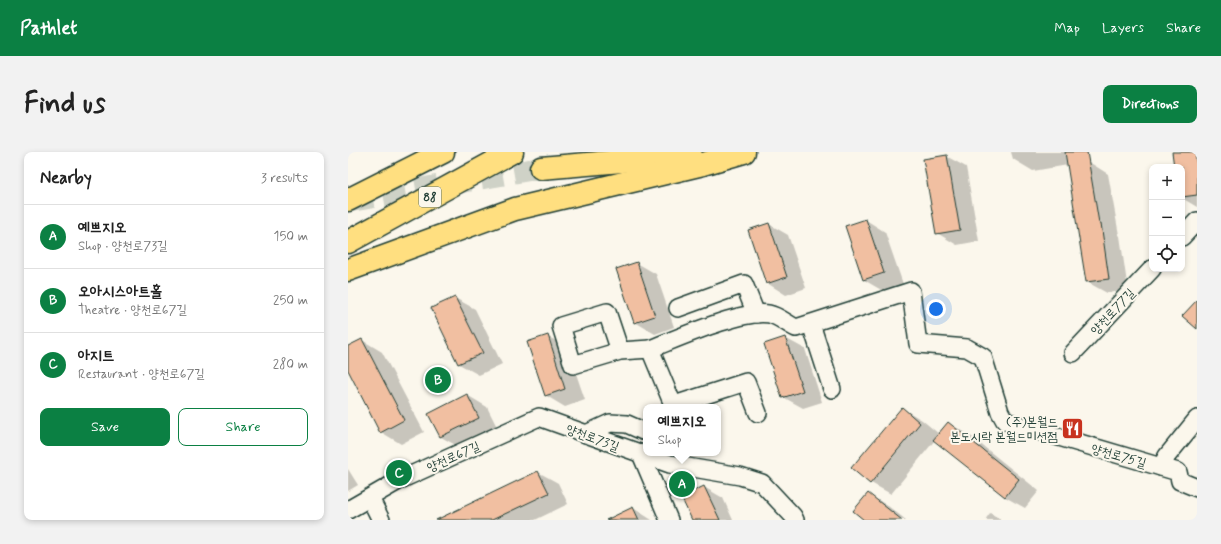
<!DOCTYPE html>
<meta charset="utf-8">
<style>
:root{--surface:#fff;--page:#f2f2f2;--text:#222;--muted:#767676;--line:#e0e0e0;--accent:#0b8043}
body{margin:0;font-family:Mynerve,"Poor Story",sans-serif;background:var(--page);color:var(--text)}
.controls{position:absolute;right:12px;top:12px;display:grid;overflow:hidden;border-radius:8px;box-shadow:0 2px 6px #0003}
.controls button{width:36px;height:36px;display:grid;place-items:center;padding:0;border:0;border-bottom:1px solid var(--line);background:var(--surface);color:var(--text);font:20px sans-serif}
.you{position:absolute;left:588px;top:157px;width:14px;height:14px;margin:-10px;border:3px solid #fff;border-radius:50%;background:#1a73e8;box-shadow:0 0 0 6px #1a73e833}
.badge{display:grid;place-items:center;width:26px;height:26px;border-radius:50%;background:var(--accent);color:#fff;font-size:13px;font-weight:700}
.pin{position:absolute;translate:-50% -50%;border:2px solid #fff;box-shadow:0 1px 4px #0006}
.popup{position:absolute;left:295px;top:252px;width:78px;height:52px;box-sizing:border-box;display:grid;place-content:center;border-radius:8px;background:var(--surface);filter:drop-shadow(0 1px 3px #0005);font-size:13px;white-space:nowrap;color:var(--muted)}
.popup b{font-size:15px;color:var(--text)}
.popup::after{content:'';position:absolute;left:50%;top:100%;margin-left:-8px;border:8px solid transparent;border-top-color:var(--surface)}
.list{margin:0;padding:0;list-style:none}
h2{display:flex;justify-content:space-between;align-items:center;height:52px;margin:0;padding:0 16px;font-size:17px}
h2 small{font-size:13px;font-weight:400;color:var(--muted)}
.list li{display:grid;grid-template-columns:26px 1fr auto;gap:12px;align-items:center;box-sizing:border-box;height:64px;padding:0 16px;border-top:1px solid var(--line)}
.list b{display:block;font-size:15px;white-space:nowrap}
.list p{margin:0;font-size:13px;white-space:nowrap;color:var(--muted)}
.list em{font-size:13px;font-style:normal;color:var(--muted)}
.actions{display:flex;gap:8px;padding:12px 16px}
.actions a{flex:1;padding:9px 0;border:1px solid var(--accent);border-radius:8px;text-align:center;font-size:14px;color:var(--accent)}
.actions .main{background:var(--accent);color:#fff}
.icon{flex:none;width:22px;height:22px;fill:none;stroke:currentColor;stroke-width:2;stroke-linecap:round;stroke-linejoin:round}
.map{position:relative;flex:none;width:849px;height:368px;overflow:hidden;border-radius:8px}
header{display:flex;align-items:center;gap:24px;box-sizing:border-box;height:56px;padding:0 20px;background:var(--accent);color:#fff}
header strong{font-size:19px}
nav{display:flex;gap:22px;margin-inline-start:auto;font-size:14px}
.intro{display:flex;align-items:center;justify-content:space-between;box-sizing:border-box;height:96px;padding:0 24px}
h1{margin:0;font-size:28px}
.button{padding:10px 18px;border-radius:8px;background:var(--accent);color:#fff;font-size:14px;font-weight:700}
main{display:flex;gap:24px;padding:0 24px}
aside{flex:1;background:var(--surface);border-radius:8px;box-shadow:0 2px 6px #0003}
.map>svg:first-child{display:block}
.shadow{fill:#0003}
.building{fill:#f1bfa1;stroke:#1f3d34}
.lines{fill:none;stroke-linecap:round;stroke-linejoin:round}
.highway-tunnel{stroke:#cfd2c7;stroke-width:22;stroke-dasharray:22 11;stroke-linecap:butt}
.minor-casing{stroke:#1f3d34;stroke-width:20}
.highway-casing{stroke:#1f3d34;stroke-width:25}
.minor{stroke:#fbf7ec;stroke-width:17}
.highway{stroke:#ffdf80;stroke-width:22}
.labels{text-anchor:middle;stroke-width:4;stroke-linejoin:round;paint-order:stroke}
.shield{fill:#fbf7ec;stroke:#61756b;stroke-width:1}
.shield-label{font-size:12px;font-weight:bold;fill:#1f3d34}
.street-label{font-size:13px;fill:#1f3d34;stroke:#fbf7ec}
.poi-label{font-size:13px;fill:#1f3d34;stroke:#fbf7ec;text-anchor:end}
</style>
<header>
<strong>Pathlet</strong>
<nav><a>Map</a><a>Layers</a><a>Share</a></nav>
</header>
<div class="intro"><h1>Find us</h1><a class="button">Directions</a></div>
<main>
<aside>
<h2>Nearby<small>3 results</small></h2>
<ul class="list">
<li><span class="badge">A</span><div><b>예쁘지오</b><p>Shop · 양천로73길</p></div><em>150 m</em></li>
<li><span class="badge">B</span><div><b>오아시스아트홀</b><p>Theatre · 양천로67길</p></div><em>250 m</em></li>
<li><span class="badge">C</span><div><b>아지트</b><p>Restaurant · 양천로67길</p></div><em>280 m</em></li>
</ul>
<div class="actions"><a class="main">Save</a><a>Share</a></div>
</aside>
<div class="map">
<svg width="849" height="368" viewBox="0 0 849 368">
<rect width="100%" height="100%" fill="#fbf7ec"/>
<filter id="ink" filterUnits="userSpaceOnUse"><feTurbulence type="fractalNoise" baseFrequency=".025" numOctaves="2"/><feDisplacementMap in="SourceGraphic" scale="8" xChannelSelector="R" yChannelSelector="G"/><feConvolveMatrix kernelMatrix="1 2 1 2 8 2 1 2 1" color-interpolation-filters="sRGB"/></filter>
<g filter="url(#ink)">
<g class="shadow">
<path d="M 663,0 L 737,0 L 741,10 L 760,22 L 771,83 L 772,84 L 780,138 L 759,141 L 739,130 L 720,13 L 685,19 L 665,7 Z"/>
<path d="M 825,0 L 849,0 L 849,55 L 834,46 L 834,15 L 827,15 Z"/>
<path d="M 598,4 L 618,15 L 631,89 L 609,93 L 589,81 Z"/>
<path d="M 518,68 L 537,80 L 555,132 L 535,139 L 516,128 Z"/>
<path d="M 421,72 L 440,83 L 458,136 L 438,143 L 419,131 Z"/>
<path d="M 289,111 L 308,122 L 326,175 L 307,182 L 287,170 Z"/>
<path d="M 107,146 L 127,157 L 154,212 L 131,223 L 111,212 L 85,157 Z"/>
<path d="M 199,184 L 219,195 L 237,248 L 217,255 L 197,243 Z"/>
<path d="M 437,186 L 457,197 L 474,250 L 455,256 L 435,245 Z"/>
<path d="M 14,188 L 34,200 L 76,280 L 53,292 L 33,280 L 0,216 L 0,195 Z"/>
<path d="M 119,243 L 139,255 L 150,277 L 113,296 L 93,285 Z"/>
<path d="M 554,256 L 574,268 L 591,282 L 600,271 L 620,282 L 691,339 L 677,356 L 657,345 L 587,288 L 543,342 L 523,331 Z"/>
<path d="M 0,317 L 10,333 L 0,339 Z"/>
<path d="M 190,320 L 210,331 L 220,352 L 187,368 L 98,368 Z"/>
<path d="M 356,335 L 375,346 L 385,368 L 345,368 Z"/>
<path d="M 520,342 L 540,354 L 558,368 L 518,368 Z"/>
<path d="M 285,356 L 304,368 L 266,368 Z"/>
<path d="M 642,361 L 654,368 L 637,368 Z"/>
</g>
<g class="building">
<path d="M 717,0 L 739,0 L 751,71 L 753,71 L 761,127 L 738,130 Z"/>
<path d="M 824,0 L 847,0 L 849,15 L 849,43 L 834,45 L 834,15 L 826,15 Z"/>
<path d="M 599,3 L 612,78 L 588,82 L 575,7 Z"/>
<path d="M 518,67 L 536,121 L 515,128 L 497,74 Z"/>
<path d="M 421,71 L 439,125 L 418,132 L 400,78 Z"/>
<path d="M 289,110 L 307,164 L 286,171 L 268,117 Z"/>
<path d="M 107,145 L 135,201 L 110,212 L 83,156 Z"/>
<path d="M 849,148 L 849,177 L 834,164 Z"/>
<path d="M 200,183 L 217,237 L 197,244 L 179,190 Z"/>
<path d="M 437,185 L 455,239 L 434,246 L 416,192 Z"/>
<path d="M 14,187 L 56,268 L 32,281 L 0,218 L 0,194 Z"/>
<path d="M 119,242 L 131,266 L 92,285 L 80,262 Z"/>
<path d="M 554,255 L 572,271 L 522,332 L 503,316 Z"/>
<path d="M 600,270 L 671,327 L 657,345 L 585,288 Z"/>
<path d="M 190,319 L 201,341 L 144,368 L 88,368 Z"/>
<path d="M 356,334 L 372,368 L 344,368 L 333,345 Z"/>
<path d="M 520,341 L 554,368 L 516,368 L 505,359 Z"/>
<path d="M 285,355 L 291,368 L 258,368 Z"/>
</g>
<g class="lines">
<path class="highway-tunnel" d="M 3,49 L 193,16"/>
<defs>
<g id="minor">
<path d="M 834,85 L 849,69"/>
<path d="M 330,156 L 396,132 L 408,162"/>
<path d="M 463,172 L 484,237"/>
<path d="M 272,199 L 259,160 L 213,174 L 225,213 L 272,199 L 302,197"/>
<path d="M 725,201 L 804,117"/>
<path d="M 326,253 L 398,230 L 410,261"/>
<path d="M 326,255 L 302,197 C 328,187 395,157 421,162 C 431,164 439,172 448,176 L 563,139 L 570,192 L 619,196 L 635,205 L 652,260 L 657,269 L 830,320 L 832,329 L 849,336"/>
<path d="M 238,282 L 262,271 L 279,272 L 295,279 L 298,279"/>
<path d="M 293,302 L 321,368"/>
<path d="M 813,315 L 819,304 L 849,267"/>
<path d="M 22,346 L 33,368"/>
<path d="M 0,358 L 52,328 L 191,265 L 322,312 L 392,324 L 414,331 L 445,364 L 447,368"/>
</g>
<g id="highway">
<path d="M 193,16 L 343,3"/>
<path d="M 0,48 L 95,0"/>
<path d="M 0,90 L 164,0"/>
<path d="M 0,118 L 167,57 L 355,12 L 396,0"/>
</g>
</defs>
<use href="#minor" class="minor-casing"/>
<use href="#highway" class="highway-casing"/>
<use href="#minor" class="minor"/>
<use href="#highway" class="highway"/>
</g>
</g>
<defs>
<symbol id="restaurant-square" viewBox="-11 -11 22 22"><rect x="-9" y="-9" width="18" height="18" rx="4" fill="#c8321e" stroke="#fbf7ec"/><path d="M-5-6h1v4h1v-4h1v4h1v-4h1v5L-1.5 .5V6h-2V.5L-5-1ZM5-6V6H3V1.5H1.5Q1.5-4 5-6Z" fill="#fff"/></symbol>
</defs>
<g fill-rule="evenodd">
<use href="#restaurant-square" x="712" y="264" width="25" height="25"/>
</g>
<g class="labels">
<rect class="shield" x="71" y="35" width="22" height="20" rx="3"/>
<g class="shield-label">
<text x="82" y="49">88</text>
</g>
<g class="street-label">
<text transform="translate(764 159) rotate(-47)" y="5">양천로77길</text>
<text transform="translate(245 285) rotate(20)" y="5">양천로73길</text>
<text transform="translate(771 303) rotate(16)" y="5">양천로75길</text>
<text transform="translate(105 304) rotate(-24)" y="5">양천로67길</text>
</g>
<g class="poi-label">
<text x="710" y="274">(주)본월드<tspan x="710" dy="15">본도시락 본월드미션점</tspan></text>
</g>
</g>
</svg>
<div class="controls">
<button>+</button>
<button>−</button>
<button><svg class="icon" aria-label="locate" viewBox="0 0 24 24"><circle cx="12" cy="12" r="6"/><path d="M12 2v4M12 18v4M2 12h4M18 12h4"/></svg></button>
</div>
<div class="you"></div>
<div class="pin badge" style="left:334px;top:332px">A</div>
<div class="popup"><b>예쁘지오</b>Shop</div>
<div class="pin badge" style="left:90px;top:228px">B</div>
<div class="pin badge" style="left:51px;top:321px">C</div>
</div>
</main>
